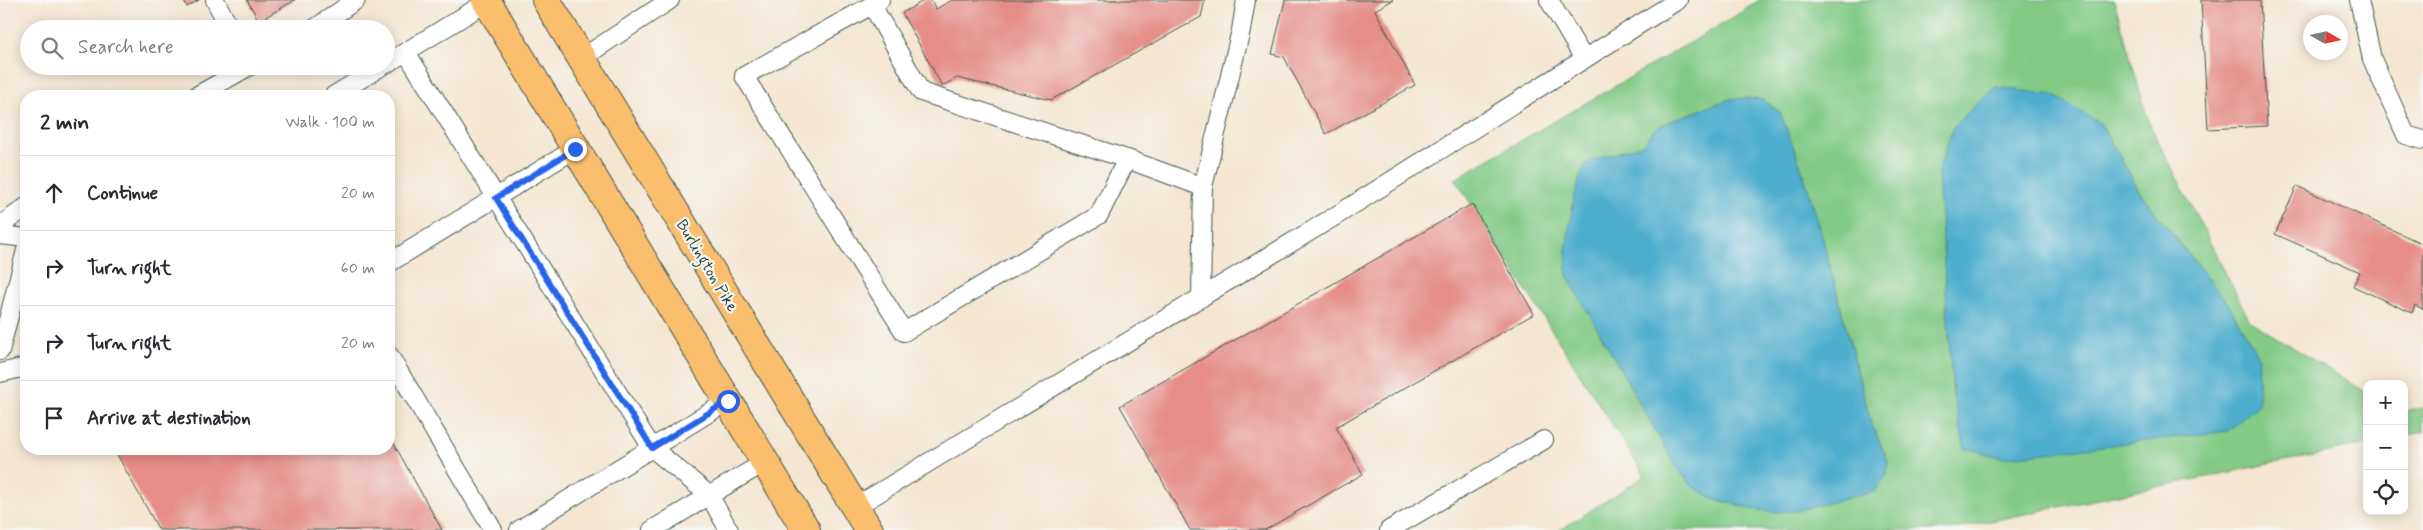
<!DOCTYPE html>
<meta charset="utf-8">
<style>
:root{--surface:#fff;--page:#f7f7f7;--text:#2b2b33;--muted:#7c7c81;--line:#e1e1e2}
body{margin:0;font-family:Mynerve,sans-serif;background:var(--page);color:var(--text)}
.controls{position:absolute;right:15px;bottom:15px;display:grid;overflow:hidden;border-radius:10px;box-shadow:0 2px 12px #0003}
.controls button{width:45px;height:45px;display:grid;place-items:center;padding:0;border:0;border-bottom:1px solid var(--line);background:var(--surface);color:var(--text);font:25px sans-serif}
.compass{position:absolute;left:2303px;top:15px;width:45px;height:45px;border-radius:50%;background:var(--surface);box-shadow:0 2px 12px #0003;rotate:99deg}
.stop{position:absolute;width:15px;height:15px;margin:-11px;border:4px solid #2563eb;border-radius:50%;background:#fff}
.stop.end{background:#2563eb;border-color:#fff;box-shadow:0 1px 5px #0008}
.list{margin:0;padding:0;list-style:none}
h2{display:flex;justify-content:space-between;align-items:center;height:65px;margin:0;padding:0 20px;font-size:21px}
h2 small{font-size:16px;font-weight:400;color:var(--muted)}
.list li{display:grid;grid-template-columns:32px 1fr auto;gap:15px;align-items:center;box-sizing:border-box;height:75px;padding:0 20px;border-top:1px solid var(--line)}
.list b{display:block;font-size:19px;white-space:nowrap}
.list em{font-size:16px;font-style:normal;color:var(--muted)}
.icon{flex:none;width:28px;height:28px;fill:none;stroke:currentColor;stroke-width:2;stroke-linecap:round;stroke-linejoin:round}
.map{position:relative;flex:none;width:2423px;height:530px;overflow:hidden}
.search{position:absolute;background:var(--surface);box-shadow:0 2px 12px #0003;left:20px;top:20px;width:375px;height:55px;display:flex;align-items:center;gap:12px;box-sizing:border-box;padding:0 18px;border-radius:28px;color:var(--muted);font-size:19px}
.panel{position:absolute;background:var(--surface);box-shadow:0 2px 12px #0003;left:20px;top:90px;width:375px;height:365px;border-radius:20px}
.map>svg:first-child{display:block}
.green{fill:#82ca86;stroke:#50845d;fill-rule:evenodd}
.water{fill:#4eadcd;stroke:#367580}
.building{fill:#e58d86}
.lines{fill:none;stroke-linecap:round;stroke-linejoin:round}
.lane-casing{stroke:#3f564c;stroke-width:20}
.highway-casing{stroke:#3f564c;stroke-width:30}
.lane{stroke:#fff;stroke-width:18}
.highway{stroke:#fabe6d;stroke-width:28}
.route{stroke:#2563eb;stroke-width:6}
.labels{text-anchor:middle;stroke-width:4.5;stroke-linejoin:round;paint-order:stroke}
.street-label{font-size:16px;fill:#1f3d34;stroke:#f6f6f2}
</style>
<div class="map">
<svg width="2423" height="530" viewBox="0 0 2423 530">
<rect width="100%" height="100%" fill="#f6f6f2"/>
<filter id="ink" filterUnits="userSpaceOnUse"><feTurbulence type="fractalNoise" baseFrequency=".02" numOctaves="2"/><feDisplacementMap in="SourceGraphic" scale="10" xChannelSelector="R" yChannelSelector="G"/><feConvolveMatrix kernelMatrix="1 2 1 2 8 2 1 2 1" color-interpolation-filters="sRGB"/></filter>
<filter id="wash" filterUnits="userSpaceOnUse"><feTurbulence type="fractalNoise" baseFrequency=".0096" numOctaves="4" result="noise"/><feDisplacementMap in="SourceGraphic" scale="20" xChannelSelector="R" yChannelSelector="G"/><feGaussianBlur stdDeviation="1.12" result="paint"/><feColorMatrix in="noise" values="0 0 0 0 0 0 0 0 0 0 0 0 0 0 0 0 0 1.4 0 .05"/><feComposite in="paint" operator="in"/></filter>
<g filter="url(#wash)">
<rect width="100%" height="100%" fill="#f4e6d1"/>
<g class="green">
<path d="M 1759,0 L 2114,0 L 2149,123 L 2250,321 L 2367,393 L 2367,444 L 1947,530 L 1560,530 L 1645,476 L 1455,179 L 1729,20 ZM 1747,98 L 1763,100 L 1780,113 L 1800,164 L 1819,225 L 1871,423 L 1888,461 L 1752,509 L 1693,487 L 1677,468 L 1567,275 L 1596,159 L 1643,145 L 1654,130 L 1668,122 L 1730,99 ZM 2101,124 L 2141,194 L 2229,305 L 2258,358 L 1965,448 L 1953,395 L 1938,173 L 1953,127 Z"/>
<path d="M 2423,408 L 2423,432 L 2404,436 L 2404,411 Z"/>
</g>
<g class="water">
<path d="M 1995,87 L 2053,95 L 2101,124 L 2141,194 L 2229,305 L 2259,358 L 2258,405 L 2228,431 L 2003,458 L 1965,448 L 1953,395 L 1938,172 L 1953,127 Z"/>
<path d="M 1747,98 L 1763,100 L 1780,112 L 1800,164 L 1819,225 L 1871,423 L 1888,461 L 1887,475 L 1874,492 L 1795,511 L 1775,512 L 1752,509 L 1715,499 L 1693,487 L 1677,468 L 1567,275 L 1566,250 L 1574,197 L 1584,166 L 1596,159 L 1643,145 L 1654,130 L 1668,122 L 1730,99 Z"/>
</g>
<g id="blocks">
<g class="building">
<path d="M 183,0 L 199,0 L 187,7 Z"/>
<path d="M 247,0 L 295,0 L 259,21 Z"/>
<path d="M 925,0 L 931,0 L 936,9 L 952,0 L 1205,0 L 1201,17 L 1051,100 L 957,78 L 942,86 L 902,13 Z"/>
<path d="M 1285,0 L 1393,0 L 1375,10 L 1415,85 L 1326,134 L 1284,57 L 1272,54 Z"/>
<path d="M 2201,0 L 2260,0 L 2267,126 L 2208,129 Z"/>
<path d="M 2297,186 L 2423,244 L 2423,309 L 2415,305 L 2412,313 L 2353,286 L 2360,272 L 2275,234 Z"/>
<path d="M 1472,204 L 1534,314 L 1336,427 L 1363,474 L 1265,530 L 1190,530 L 1120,406 Z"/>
<path d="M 389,435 L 442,530 L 159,530 L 114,449 L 389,449 Z"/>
</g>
</g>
</g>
<g filter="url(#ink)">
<use href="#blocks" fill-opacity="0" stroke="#3f564c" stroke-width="1"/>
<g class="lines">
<defs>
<g id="lane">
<path d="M 215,0 L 230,29"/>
<path d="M 880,0 L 872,5 L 921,92 L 1127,159 L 1203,187"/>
<path d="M 1549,0 L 1584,59"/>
<path d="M 2359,0 L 2372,59 L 2406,135 L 2423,140"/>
<path d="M 872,5 L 744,76 L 904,332 L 1099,215 L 1127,159"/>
<path d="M 314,29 L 356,0"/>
<path d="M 406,52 L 652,448 L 709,495 L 729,530"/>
<path d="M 582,58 L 670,0"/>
<path d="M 386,64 L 487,2"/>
<path d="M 196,96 L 250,66"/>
<path d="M 333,96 L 382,66"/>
<path d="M 0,226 L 26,207"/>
<path d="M 0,235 L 26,238"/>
<path d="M 389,263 L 575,149"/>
<path d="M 1201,298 L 1203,187 L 1241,30 L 1246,0"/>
<path d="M 0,351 L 26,250"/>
<path d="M 389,355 L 493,530"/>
<path d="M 0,373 L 26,367"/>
<path d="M 855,507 L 1337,215 L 1678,0"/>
<path d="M 519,530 L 728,401"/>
<path d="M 652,530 L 765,462"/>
<path d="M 1389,530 L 1544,440"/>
</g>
<g id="highway">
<path d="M 486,0 L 806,530"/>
<path d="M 546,0 L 869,530"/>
</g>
</defs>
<use href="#lane" class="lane-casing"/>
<use href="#highway" class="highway-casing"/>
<use href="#lane" class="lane"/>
<use href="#highway" class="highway"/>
</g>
</g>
<g class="lines" filter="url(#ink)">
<path class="route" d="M 575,149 L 496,198 L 652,448 L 728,401"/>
</g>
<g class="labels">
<g class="street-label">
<text transform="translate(708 265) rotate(59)" y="6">Burlington Pike</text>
</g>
</g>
</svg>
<div class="controls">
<button>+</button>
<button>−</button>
<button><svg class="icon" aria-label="locate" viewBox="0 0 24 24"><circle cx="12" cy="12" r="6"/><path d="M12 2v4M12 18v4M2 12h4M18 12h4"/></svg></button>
</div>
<svg class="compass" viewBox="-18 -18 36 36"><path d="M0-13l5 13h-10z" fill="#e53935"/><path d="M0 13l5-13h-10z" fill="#7c7c81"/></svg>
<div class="stop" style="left:728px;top:401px"></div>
<div class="stop end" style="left:575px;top:149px"></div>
<div class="search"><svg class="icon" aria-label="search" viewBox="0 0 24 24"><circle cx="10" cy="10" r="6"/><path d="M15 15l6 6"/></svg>Search here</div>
<section class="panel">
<h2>2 min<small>Walk · 100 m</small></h2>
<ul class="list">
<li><svg class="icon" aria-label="ahead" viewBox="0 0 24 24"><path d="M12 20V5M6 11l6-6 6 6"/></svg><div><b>Continue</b></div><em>20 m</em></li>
<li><svg class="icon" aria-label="right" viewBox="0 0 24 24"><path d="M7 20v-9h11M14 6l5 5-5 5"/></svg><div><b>Turn right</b></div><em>60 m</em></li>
<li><svg class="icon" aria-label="right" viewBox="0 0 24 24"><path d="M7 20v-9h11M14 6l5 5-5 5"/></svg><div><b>Turn right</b></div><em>20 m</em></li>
<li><svg class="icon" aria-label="arrive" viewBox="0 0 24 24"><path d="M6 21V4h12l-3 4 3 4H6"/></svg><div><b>Arrive at destination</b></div></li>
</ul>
</section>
</div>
